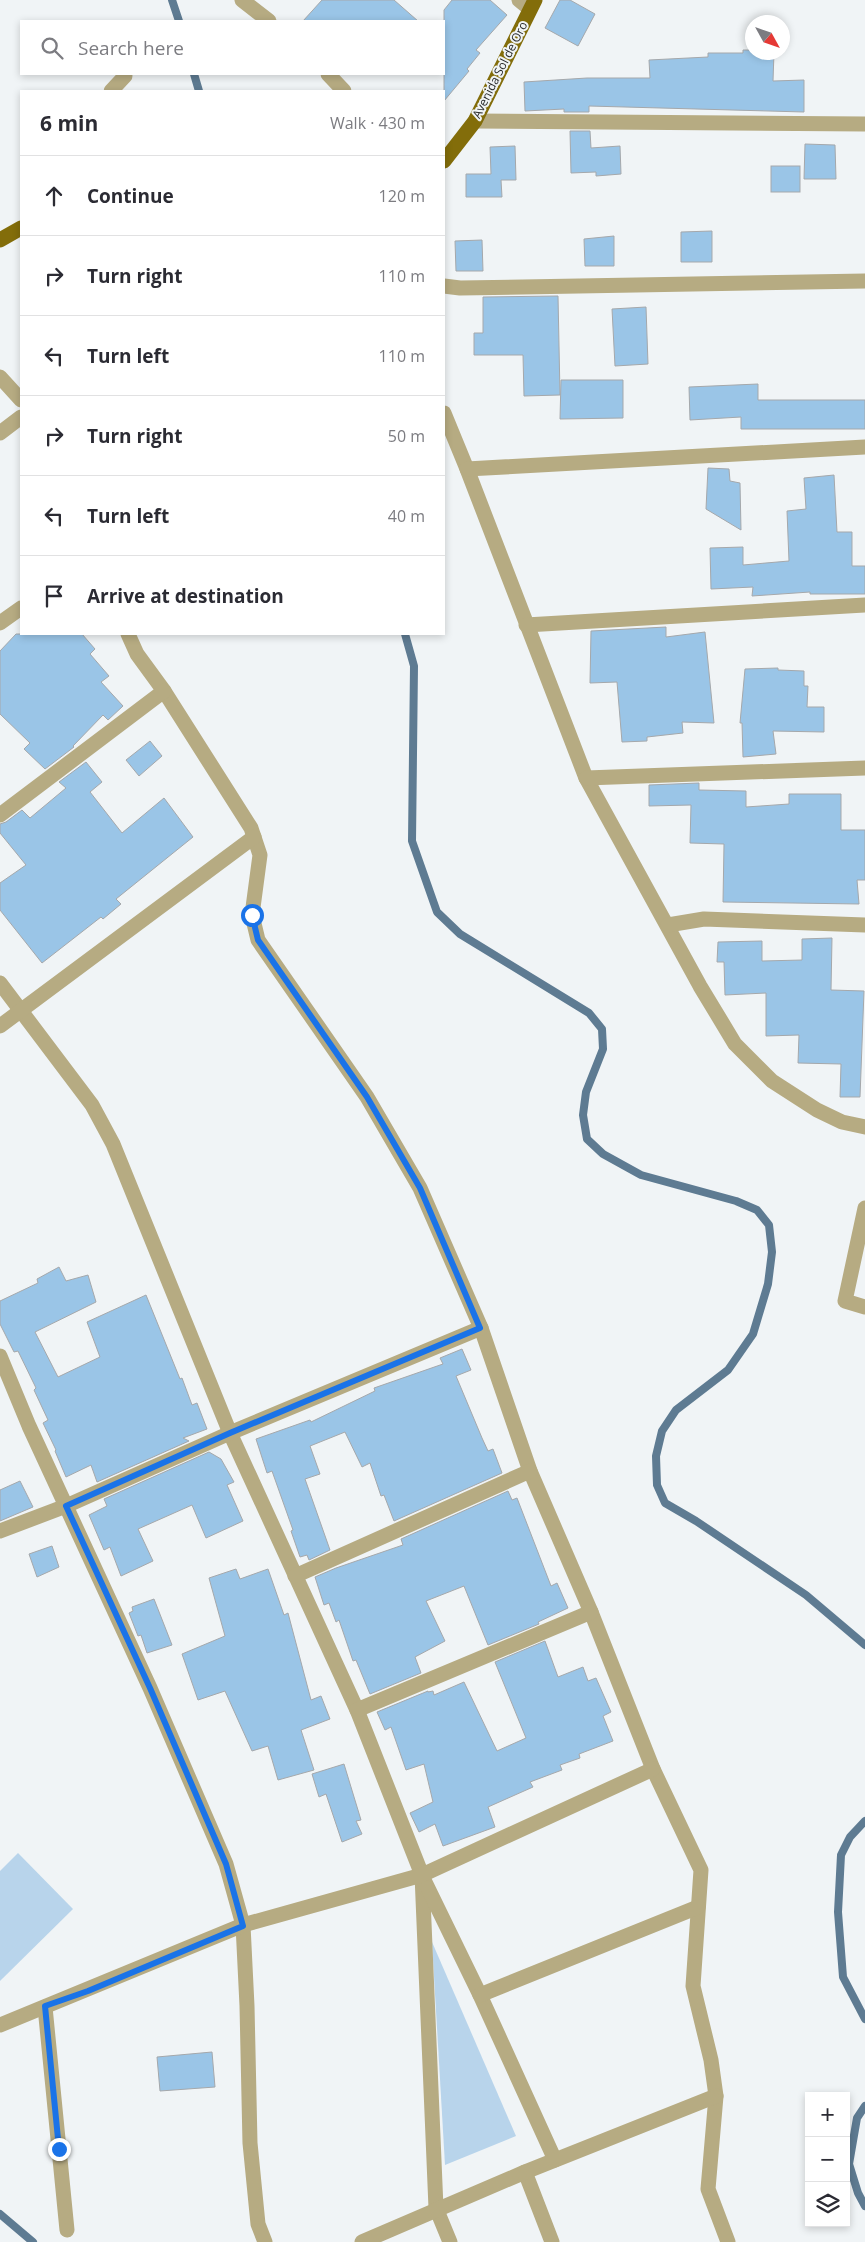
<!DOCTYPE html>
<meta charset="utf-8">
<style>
:root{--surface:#fff;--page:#f2f2f3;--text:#2b2b33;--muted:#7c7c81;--line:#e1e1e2}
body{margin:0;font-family:"Open Sans",sans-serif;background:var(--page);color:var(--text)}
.controls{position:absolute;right:15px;bottom:15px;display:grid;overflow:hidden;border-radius:0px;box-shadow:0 2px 8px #0003}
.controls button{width:45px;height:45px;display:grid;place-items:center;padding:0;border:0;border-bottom:1px solid var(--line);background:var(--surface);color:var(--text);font:25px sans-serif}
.compass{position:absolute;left:745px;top:15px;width:45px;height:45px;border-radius:50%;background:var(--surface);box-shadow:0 2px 8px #0003;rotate:130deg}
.stop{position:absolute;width:15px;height:15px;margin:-11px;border:4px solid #1a73e8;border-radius:50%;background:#fff}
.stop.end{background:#1a73e8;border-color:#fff;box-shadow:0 1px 5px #0008}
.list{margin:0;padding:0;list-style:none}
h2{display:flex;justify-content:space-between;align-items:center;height:65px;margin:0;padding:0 20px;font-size:21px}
h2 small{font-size:16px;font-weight:400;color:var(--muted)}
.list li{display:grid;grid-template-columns:32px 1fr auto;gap:15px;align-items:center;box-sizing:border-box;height:80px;padding:0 20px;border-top:1px solid var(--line)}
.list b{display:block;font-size:19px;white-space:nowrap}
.list em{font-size:16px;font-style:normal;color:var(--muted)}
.icon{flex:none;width:28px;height:28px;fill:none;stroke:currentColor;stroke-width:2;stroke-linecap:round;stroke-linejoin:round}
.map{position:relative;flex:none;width:865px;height:2242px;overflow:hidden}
.search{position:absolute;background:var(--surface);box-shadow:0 2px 8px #0003;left:20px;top:20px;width:425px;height:55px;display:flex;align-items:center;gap:12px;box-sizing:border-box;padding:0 18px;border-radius:0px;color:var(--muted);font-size:19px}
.panel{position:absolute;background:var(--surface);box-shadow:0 2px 8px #0003;left:20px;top:90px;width:425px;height:545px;border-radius:0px}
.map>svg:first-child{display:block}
.green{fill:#b8d4eb}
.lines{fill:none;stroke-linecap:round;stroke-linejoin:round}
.stream{stroke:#5e7b92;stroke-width:8}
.building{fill:#9ac5e7;stroke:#a5a8ab}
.minor{stroke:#b6ab82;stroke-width:15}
.major{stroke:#836d0a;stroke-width:15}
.route{stroke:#1a73e8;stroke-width:6}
.labels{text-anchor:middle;stroke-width:4;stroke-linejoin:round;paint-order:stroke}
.street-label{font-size:12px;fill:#2a2b2c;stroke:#f0f4f6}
</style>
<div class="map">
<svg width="865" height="2242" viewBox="0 0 865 2242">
<rect width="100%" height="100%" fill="#f0f4f6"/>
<g class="green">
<path d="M 18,1853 L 73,1909 L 0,1981 L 0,1871 Z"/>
<path d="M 432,1942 L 516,2136 L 445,2165 Z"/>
</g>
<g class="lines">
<g class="stream">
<path d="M 172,0 L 179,21"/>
<path d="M 194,74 L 199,91"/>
<path d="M 405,634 L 414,666 L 412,841 L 437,912 L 460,934 L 589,1013 L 602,1029 L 603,1049 L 586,1092 L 583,1115 L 587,1139 L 603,1154 L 641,1175 L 736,1201 L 757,1210 L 769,1225 L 772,1252 L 768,1284 L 753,1334 L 728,1370 L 676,1410 L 662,1431 L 656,1456 L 657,1485 L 665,1503 L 696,1521 L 806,1595 L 865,1645"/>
<path d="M 865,1821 L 850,1837 L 841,1855 L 838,1912 L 843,1977 L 865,2019"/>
<path d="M 865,2106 L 857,2118 L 849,2164 L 858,2193 L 865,2206"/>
<path d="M 0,2214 L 33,2242"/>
</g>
</g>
<g class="building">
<path d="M 322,0 L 394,0 L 418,21 L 303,21 Z"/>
<path d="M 452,0 L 490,0 L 507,15 L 476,50 L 480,53 L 467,69 L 469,71 L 444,101 L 444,10 Z"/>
<path d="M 560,0 L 570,0 L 595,14 L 578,46 L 545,28 Z"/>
<path d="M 743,50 L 752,50 L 752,52 L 774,52 L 773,81 L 804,80 L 804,112 L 589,106 L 589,112 L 564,112 L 564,109 L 525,111 L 524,82 L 587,78 L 650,78 L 649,60 L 708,57 L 708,53 L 743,53 Z"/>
<path d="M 570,131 L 590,131 L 591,148 L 620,146 L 621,174 L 596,176 L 596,172 L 571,173 Z"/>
<path d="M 805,144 L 835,145 L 836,179 L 804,179 Z"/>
<path d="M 515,146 L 516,180 L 501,180 L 502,197 L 466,197 L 466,174 L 491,174 L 490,147 Z"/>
<rect x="771" y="166" width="29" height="26"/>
<path d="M 712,231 L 712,262 L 681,262 L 681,232 Z"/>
<path d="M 614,236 L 614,266 L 585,266 L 584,239 Z"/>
<path d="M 482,240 L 483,271 L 456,271 L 455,241 Z"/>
<path d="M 558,296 L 560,395 L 524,396 L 523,355 L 474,355 L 474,333 L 483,333 L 483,297 Z"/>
<path d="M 646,307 L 648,364 L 615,366 L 612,309 Z"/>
<path d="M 561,380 L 623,380 L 623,418 L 560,419 Z"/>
<path d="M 758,384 L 758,400 L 865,400 L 865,429 L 741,429 L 741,417 L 690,420 L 689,387 Z"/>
<path d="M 708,468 L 729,469 L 730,481 L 740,483 L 741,530 L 706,509 Z"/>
<path d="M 834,475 L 837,532 L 852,532 L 852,566 L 865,566 L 865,594 L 810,594 L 810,592 L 752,596 L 753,587 L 711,589 L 710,548 L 743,547 L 743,565 L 789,561 L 787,511 L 806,509 L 804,478 Z"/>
<path d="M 666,627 L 666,637 L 705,632 L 714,723 L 682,722 L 683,733 L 647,737 L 647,741 L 622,742 L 617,682 L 590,683 L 591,631 Z"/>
<path d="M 16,634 L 82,634 L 95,649 L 90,654 L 109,676 L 101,682 L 123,706 L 108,720 L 103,715 L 73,746 L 74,747 L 45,769 L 24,749 L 30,743 L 0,714 L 0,651 Z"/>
<path d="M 778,668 L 778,670 L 804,671 L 804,686 L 808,686 L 807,707 L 824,707 L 824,732 L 773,731 L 776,754 L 743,757 L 742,723 L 740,723 L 745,669 Z"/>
<path d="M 150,741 L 162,756 L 139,776 L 126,760 Z"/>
<path d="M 86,762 L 102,782 L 90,792 L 122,833 L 164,798 L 193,837 L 116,899 L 121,904 L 103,919 L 101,917 L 42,963 L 0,910 L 0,883 L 26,865 L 0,833 L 0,824 L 6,822 L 22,810 L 30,818 L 66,788 L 59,782 Z"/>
<path d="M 699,783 L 699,790 L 746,791 L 746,807 L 789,804 L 789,794 L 841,794 L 841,830 L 865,830 L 865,880 L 857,880 L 859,904 L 723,902 L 724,844 L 690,843 L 691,805 L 649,806 L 649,785 Z"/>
<path d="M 832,938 L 831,990 L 864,991 L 860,1097 L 840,1097 L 841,1064 L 798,1063 L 799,1035 L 766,1036 L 766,993 L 725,995 L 724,962 L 717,962 L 718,942 L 762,941 L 762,961 L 802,960 L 802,939 Z"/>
<path d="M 59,1267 L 66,1281 L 88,1275 L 96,1302 L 35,1332 L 58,1377 L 100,1357 L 87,1322 L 146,1295 L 180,1379 L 182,1378 L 192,1405 L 197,1403 L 207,1429 L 183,1438 L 189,1441 L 97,1482 L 91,1465 L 66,1477 L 55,1451 L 56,1450 L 43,1423 L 48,1420 L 34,1390 L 36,1388 L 18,1351 L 14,1352 L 0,1324 L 0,1301 L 38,1283 L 37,1279 Z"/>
<path d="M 462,1349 L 471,1370 L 456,1376 L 482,1438 L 488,1451 L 493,1449 L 502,1473 L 394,1521 L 384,1495 L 381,1496 L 370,1463 L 362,1467 L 345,1432 L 310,1446 L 320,1474 L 305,1479 L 330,1550 L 309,1560 L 307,1555 L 300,1557 L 291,1531 L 293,1530 L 272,1471 L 267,1473 L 256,1439 L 310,1420 L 311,1422 L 375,1391 L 374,1388 L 443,1364 L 440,1358 Z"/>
<path d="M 209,1452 L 221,1459 L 234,1482 L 227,1485 L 243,1521 L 206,1538 L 192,1505 L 138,1529 L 153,1561 L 121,1576 L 110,1547 L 104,1550 L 89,1515 L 107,1506 L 104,1499 Z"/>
<path d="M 20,1481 L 33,1507 L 0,1521 L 0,1490 Z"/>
<path d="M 508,1491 L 512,1500 L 517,1498 L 551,1586 L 557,1583 L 568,1608 L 538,1622 L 539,1624 L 488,1645 L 464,1586 L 426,1601 L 445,1641 L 415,1657 L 421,1673 L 370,1694 L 356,1660 L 353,1661 L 339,1620 L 336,1622 L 329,1603 L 324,1605 L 315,1577 L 336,1568 L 403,1545 L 401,1539 Z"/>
<path d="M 52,1546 L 59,1567 L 37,1577 L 29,1554 Z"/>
<path d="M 236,1569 L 240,1579 L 268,1569 L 284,1615 L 288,1613 L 311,1700 L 321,1696 L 330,1719 L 301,1730 L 314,1770 L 278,1780 L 268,1746 L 252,1751 L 225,1691 L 198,1700 L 182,1654 L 225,1636 L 209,1578 Z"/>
<path d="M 154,1599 L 172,1645 L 147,1653 L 141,1635 L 138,1636 L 129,1613 L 133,1611 L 132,1607 Z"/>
<path d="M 545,1641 L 558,1677 L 583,1667 L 588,1681 L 596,1678 L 611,1712 L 603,1716 L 613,1741 L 579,1754 L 580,1758 L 560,1765 L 562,1770 L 530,1782 L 533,1787 L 488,1807 L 495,1827 L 443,1846 L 435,1824 L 419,1832 L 410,1813 L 433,1802 L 424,1764 L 406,1770 L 391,1727 L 385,1730 L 377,1712 L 428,1691 L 428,1692 L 433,1691 L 434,1695 L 464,1682 L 497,1751 L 526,1738 L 495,1662 Z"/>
<path d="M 344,1764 L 361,1820 L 356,1821 L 362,1834 L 342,1842 L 326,1794 L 319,1797 L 312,1774 Z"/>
<path d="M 212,2052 L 215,2087 L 160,2091 L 157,2057 Z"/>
</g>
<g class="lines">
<g class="minor">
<path d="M 242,0 L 269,21"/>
<path d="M 519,0 L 530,9"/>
<path d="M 328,74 L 344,91"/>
<path d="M 111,91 L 125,76"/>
<path d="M 475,121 L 865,124"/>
<path d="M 444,286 L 460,288 L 865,281"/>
<path d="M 0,377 L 21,400"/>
<path d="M 444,413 L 467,469 L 586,778 L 700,986 L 735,1044 L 772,1081 L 817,1110 L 842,1122 L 865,1127"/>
<path d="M 0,433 L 21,417"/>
<path d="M 467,469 L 865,447"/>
<path d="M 0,623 L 21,608"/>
<path d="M 526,625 L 865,605"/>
<path d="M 128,634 L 137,654 L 164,691 L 251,828 L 260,855 L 252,915 L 258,940 L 367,1097 L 420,1188 L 481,1328 L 530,1471 L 591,1612 L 653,1769 L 701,1870 L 693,1986 L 711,2060 L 716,2096 L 708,2189 L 728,2242"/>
<path d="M 586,778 L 865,768"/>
<path d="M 0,815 L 164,691"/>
<path d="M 668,925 L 704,919 L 865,925"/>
<path d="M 0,983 L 92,1105 L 113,1144 L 230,1433 L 357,1710 L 422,1875 L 436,2208 L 450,2242"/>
<path d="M 0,1026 L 254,837"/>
<path d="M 865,1208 L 845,1301 L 865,1307"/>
<path d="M 0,1356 L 29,1426 L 150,1688 L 226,1864 L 243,1925 L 247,2006 L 250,2143 L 258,2224 L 265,2242"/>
<path d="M 0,1531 L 66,1506 L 230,1433 L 481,1328"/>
<path d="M 295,1576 L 530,1471"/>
<path d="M 357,1710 L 591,1612"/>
<path d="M 424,1880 L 480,1995 L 555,2160"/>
<path d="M 480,1995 L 698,1907"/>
<path d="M 45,2007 L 67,2230"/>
<path d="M 0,2025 L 243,1925 L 422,1875 L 653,1769"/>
<path d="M 525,2172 L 552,2242"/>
<path d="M 362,2242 L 525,2172 L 716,2096"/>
</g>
<g class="major">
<path d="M 444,161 L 475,121 L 535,0"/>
<path d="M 0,240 L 21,228"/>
</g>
</g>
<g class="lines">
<path class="route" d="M 59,2149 L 45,2006 L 88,1991 L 243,1926 L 226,1864 L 150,1688 L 66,1506 L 230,1433 L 480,1328 L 420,1188 L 367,1097 L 258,940 L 252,915"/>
</g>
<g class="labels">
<g class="street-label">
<text transform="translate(500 70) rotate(-63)" y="4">Avenida Sol de Oro</text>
</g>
</g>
</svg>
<div class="controls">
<button>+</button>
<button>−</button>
<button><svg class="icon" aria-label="layers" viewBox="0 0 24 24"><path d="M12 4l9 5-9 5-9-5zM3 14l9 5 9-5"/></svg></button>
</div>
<svg class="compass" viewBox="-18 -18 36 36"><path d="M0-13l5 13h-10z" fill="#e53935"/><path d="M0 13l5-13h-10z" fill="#7c7c81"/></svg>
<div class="stop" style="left:252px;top:915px"></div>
<div class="stop end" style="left:59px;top:2149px"></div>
<div class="search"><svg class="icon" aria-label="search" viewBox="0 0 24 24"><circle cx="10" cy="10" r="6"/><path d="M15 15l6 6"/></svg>Search here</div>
<section class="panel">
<h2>6 min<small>Walk · 430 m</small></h2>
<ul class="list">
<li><svg class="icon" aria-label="ahead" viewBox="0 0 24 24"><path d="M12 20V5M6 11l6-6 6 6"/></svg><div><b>Continue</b></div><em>120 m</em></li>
<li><svg class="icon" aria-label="right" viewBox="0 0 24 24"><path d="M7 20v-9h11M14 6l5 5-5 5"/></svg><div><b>Turn right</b></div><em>110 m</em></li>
<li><svg class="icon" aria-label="left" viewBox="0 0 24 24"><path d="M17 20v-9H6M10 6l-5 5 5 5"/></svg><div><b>Turn left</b></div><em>110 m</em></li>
<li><svg class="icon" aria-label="right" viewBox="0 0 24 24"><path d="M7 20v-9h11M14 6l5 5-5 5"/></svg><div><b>Turn right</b></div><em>50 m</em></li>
<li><svg class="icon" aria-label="left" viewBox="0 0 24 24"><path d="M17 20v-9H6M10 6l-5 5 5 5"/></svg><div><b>Turn left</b></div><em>40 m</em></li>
<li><svg class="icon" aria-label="arrive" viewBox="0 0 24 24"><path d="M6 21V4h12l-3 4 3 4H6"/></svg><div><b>Arrive at destination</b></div></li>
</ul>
</section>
</div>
